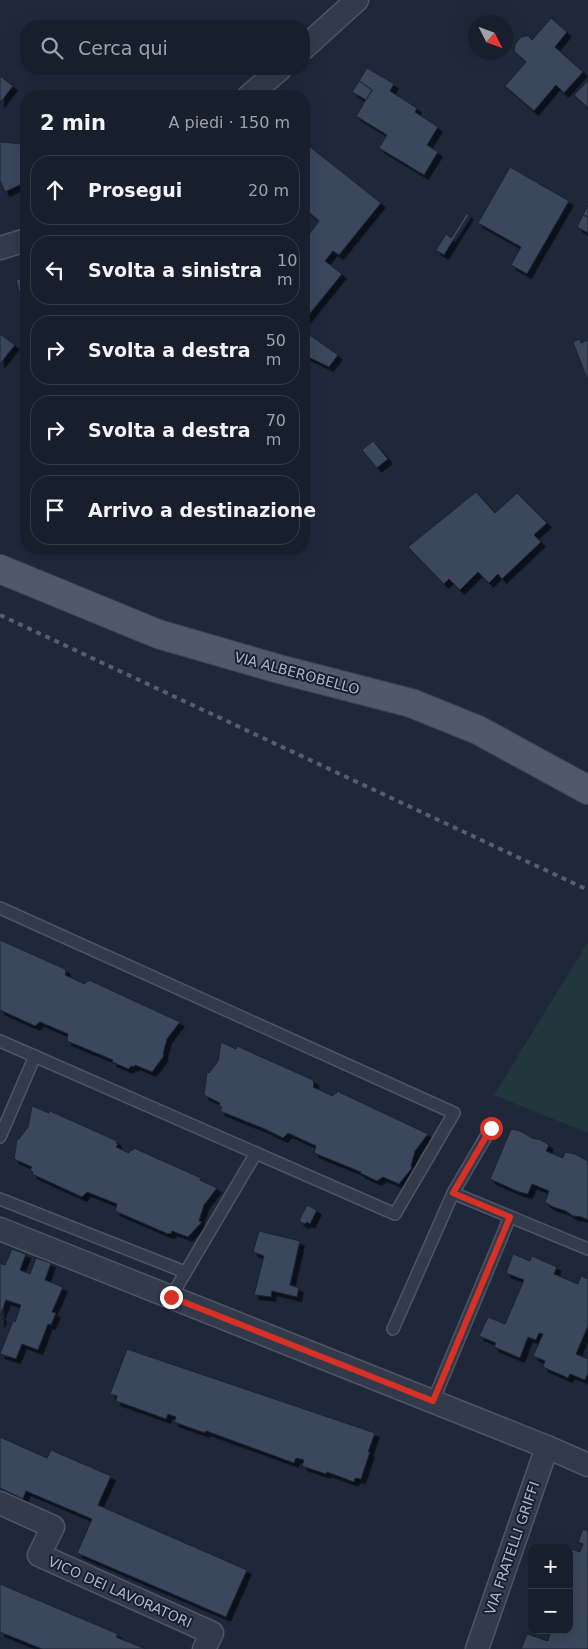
<!DOCTYPE html>
<html lang="it">
<meta charset="utf-8">
<style>
:root{--surface:#171e2c;--page:#242b38;--text:#f1f3f6;--muted:#9ea2a9;--line:#363c48}
body{margin:0;font-family:"DejaVu Sans",sans-serif;background:var(--page);color:var(--text)}
.controls{position:absolute;right:15px;bottom:15px;display:grid;overflow:hidden;border-radius:10px;box-shadow:0 5px 20px #0002}
.controls button{width:45px;height:45px;display:grid;place-items:center;padding:0;border:0;border-bottom:1px solid var(--line);background:var(--surface);color:var(--text);font:25px sans-serif}
.compass{position:absolute;left:468px;top:15px;width:45px;height:45px;border-radius:50%;background:var(--surface);box-shadow:0 5px 20px #0002;rotate:132deg}
.stop{position:absolute;width:15px;height:15px;margin:-11px;border:4px solid #d93025;border-radius:50%;background:#fff}
.stop.end{background:#d93025;border-color:#fff;box-shadow:0 1px 5px #0008}
.list{margin:0;padding:0;list-style:none}
h2{display:flex;justify-content:space-between;align-items:center;height:65px;margin:0;padding:0 20px;font-size:21px}
h2 small{font-size:16px;font-weight:400;color:var(--muted)}
.list li{display:grid;grid-template-columns:32px 1fr auto;gap:15px;align-items:center;box-sizing:border-box;height:70px;margin:0 10px 10px;padding:0 10px;border:1px solid var(--line);border-radius:20px}
.list b{display:block;font-size:19px;white-space:nowrap}
.list em{font-size:16px;font-style:normal;color:var(--muted)}
.icon{flex:none;width:28px;height:28px;fill:none;stroke:currentColor;stroke-width:2;stroke-linecap:round;stroke-linejoin:round}
.map{position:relative;flex:none;width:588px;height:1649px;overflow:hidden}
.search{position:absolute;background:var(--surface);box-shadow:0 5px 20px #0002;left:20px;top:20px;width:290px;height:55px;display:flex;align-items:center;gap:12px;box-sizing:border-box;padding:0 18px;border-radius:20px;color:var(--muted);font-size:19px}
.panel{position:absolute;background:var(--surface);box-shadow:0 5px 20px #0002;left:20px;top:90px;width:290px;height:465px;border-radius:20px}
.map>svg:first-child{display:block}
.green{fill:#21373c}
.building{fill:#3a465b;stroke:#1a2231;filter:url(#shadow)}
.lines{fill:none;stroke-linecap:round;stroke-linejoin:round}
.service-casing{stroke:#4d5565;stroke-width:14}
.minor-casing{stroke:#4d5565;stroke-width:25}
.primary-casing{stroke:#3c4454;stroke-width:30}
.service{stroke:#333b4b;stroke-width:11}
.minor{stroke:#333b4b;stroke-width:22}
.primary{stroke:#50596b;stroke-width:28}
.rail{stroke:#545e73;stroke-width:4;stroke-dasharray:5 5;stroke-linecap:butt}
.route{stroke:#d93025;stroke-width:6}
.labels{text-anchor:middle;stroke-width:4;stroke-linejoin:round;paint-order:stroke}
.street-label{font-size:14px;fill:#adb5c7;stroke:#18202f}
</style>
<div class="map">
<svg width="588" height="1649" viewBox="0 0 588 1649">
<defs>
<filter id="shadow"><feDropShadow dx="4.5" dy="4.5" stdDeviation="0" flood-color="#0009"/></filter>
</defs>
<rect width="100%" height="100%" fill="#1f283b"/>
<path class="green" d="M 588,942 L 588,1133 L 494,1095 Z"/>
<g class="building">
<path d="M 551,18 L 567,32 L 555,47 L 583,72 L 564,93 L 556,85 L 534,111 L 505,86 L 526,62 L 514,51 L 515,44 L 521,37 L 525,36 L 528,36 L 532,40 Z"/>
<path d="M 367,68 L 394,84 L 390,91 L 417,108 L 415,112 L 438,127 L 427,145 L 438,152 L 424,175 L 379,148 L 387,135 L 356,116 L 372,90 L 359,81 Z"/>
<path d="M 0,76 L 13,86 L 0,103 Z"/>
<path d="M 359,81 L 372,90 L 366,100 L 352,92 Z"/>
<path d="M 588,81 L 588,108 L 574,95 Z"/>
<path d="M 0,142 L 23,144 L 26,155 L 26,182 L 5,192 L 0,180 Z"/>
<path d="M 304,142 L 381,203 L 339,255 L 333,251 L 325,261 L 342,274 L 304,321 L 304,241 L 319,221 L 304,208 Z"/>
<path d="M 510,167 L 569,201 L 527,274 L 511,265 L 521,247 L 478,223 Z"/>
<path d="M 588,205 L 588,217 L 583,215 Z"/>
<path d="M 467,213 L 469,215 L 444,255 L 436,250 L 446,234 L 451,238 Z"/>
<path d="M 583,215 L 588,217 L 588,233 L 577,227 Z"/>
<path d="M 26,277 L 26,290 L 19,292 L 16,280 Z"/>
<path d="M 304,331 L 338,355 L 329,367 L 304,355 Z"/>
<path d="M 0,334 L 15,345 L 0,364 Z"/>
<path d="M 580,339 L 581,343 L 588,340 L 588,381 L 573,342 Z"/>
<path d="M 373,441 L 388,459 L 377,468 L 362,450 Z"/>
<path d="M 476,492 L 495,513 L 517,493 L 547,523 L 534,535 L 541,542 L 502,579 L 498,574 L 489,583 L 478,572 L 460,590 L 449,579 L 444,584 L 408,547 Z"/>
<path d="M 0,940 L 65,969 L 66,972 L 65,975 L 85,984 L 86,981 L 88,982 L 89,980 L 180,1022 L 167,1039 L 163,1054 L 164,1056 L 152,1072 L 135,1065 L 134,1067 L 131,1066 L 129,1069 L 112,1062 L 113,1060 L 67,1041 L 68,1034 L 40,1022 L 35,1026 L 0,1010 Z"/>
<path d="M 221,1042 L 236,1049 L 237,1046 L 313,1080 L 314,1084 L 313,1087 L 333,1096 L 334,1093 L 336,1094 L 337,1091 L 428,1134 L 415,1151 L 411,1166 L 412,1168 L 399,1184 L 383,1177 L 377,1181 L 360,1173 L 361,1172 L 314,1153 L 316,1146 L 288,1133 L 283,1138 L 267,1130 L 220,1111 L 222,1107 L 219,1106 L 220,1103 L 204,1095 L 207,1072 L 209,1073 L 218,1061 Z"/>
<path d="M 32,1106 L 49,1113 L 50,1111 L 117,1141 L 116,1143 L 118,1144 L 116,1147 L 129,1153 L 130,1150 L 132,1151 L 134,1148 L 201,1178 L 200,1180 L 217,1188 L 204,1205 L 199,1221 L 202,1222 L 188,1237 L 172,1231 L 171,1234 L 169,1233 L 168,1234 L 115,1211 L 117,1204 L 87,1192 L 82,1197 L 32,1174 L 33,1172 L 30,1170 L 32,1167 L 14,1159 L 17,1139 L 19,1139 L 28,1127 Z"/>
<path d="M 511,1129 L 520,1131 L 532,1138 L 541,1140 L 549,1145 L 546,1151 L 563,1158 L 565,1152 L 575,1154 L 588,1161 L 588,1220 L 582,1217 L 573,1216 L 566,1211 L 553,1207 L 545,1202 L 549,1191 L 532,1184 L 528,1194 L 519,1192 L 490,1179 Z"/>
<path d="M 307,1205 L 317,1210 L 310,1224 L 307,1222 L 305,1224 L 299,1221 Z"/>
<path d="M 259,1231 L 300,1241 L 290,1285 L 299,1288 L 297,1297 L 272,1291 L 271,1297 L 254,1295 L 264,1256 L 253,1252 Z"/>
<path d="M 12,1249 L 26,1254 L 20,1270 L 30,1274 L 36,1258 L 51,1263 L 45,1280 L 63,1287 L 52,1312 L 56,1313 L 51,1325 L 48,1324 L 38,1350 L 22,1344 L 16,1359 L 0,1354 L 13,1321 L 15,1322 L 21,1305 L 6,1300 L 0,1316 L 2,1317 L 0,1323 L 0,1263 L 5,1265 Z"/>
<path d="M 513,1254 L 530,1261 L 532,1256 L 557,1267 L 554,1274 L 578,1284 L 581,1276 L 588,1279 L 588,1326 L 576,1354 L 588,1359 L 588,1373 L 585,1380 L 570,1374 L 568,1378 L 543,1367 L 545,1361 L 533,1356 L 543,1334 L 539,1333 L 536,1340 L 528,1337 L 520,1358 L 494,1347 L 496,1343 L 479,1336 L 488,1317 L 505,1324 L 524,1280 L 506,1273 Z"/>
<path d="M 127,1349 L 375,1433 L 368,1452 L 370,1452 L 361,1479 L 355,1478 L 354,1482 L 327,1472 L 326,1474 L 302,1466 L 304,1460 L 296,1458 L 294,1463 L 206,1431 L 205,1433 L 174,1422 L 176,1417 L 168,1414 L 166,1419 L 116,1401 L 117,1396 L 110,1394 Z"/>
<path d="M 0,1437 L 47,1458 L 51,1450 L 111,1476 L 98,1505 L 247,1570 L 226,1617 L 77,1553 L 92,1519 L 26,1491 L 23,1499 L 0,1488 Z"/>
<path d="M 583,1529 L 588,1531 L 588,1649 L 521,1649 L 527,1634 L 548,1641 L 550,1633 L 546,1630 L 569,1630 L 569,1581 L 573,1574 L 569,1573 L 569,1548 L 580,1552 L 583,1544 L 578,1542 Z"/>
<path d="M 0,1584 L 118,1634 L 116,1637 L 146,1649 L 42,1649 L 0,1632 Z"/>
</g>
<g class="lines">
<defs>
<g id="service">
<path d="M 0,908 L 454,1113 L 395,1214 L 0,1041"/>
<path d="M 0,1137 L 35,1056"/>
<path d="M 453,1193 L 491,1128"/>
<path d="M 0,1199 L 185,1272"/>
<path d="M 171,1297 L 256,1153"/>
<path d="M 393,1329 L 453,1193 L 588,1249"/>
<path d="M 433,1401 L 510,1217"/>
</g>
<g id="minor">
<path d="M 304,48 L 357,0"/>
<path d="M 249,96 L 280,69"/>
<path d="M 0,248 L 26,240"/>
<path d="M 0,1229 L 547,1447 L 588,1465"/>
<path d="M 0,1503 L 53,1527 L 39,1555 L 212,1633 L 204,1649"/>
<path d="M 477,1649 L 547,1447"/>
</g>
<path id="primary" d="M 0,569 L 158,634 L 279,669 L 411,703 L 478,730 L 588,790"/>
</defs>
<use href="#service" class="service-casing"/>
<use href="#minor" class="minor-casing"/>
<use href="#primary" class="primary-casing"/>
<use href="#service" class="service"/>
<use href="#minor" class="minor"/>
<use href="#primary" class="primary"/>
<path class="rail" d="M 0,615 L 588,890"/>
</g>
<g class="lines">
<path class="route" d="M 171,1297 L 433,1401 L 510,1217 L 453,1193 L 491,1128"/>
</g>
<g class="labels">
<g class="street-label">
<text transform="translate(297 673) rotate(15)" y="5">VIA ALBEROBELLO</text>
<text transform="translate(512 1548) rotate(-71)" y="5">VIA FRATELLI GRIFFI</text>
<text transform="translate(120 1592) rotate(24)" y="5">VICO DEI LAVORATORI</text>
</g>
</g>
</svg>
<div class="controls">
<button>+</button>
<button>−</button>
</div>
<svg class="compass" viewBox="-18 -18 36 36"><path d="M0-13l5 13h-10z" fill="#e53935"/><path d="M0 13l5-13h-10z" fill="#9ea2a9"/></svg>
<div class="stop" style="left:491px;top:1128px"></div>
<div class="stop end" style="left:171px;top:1297px"></div>
<div class="search"><svg class="icon" aria-label="search" viewBox="0 0 24 24"><circle cx="10" cy="10" r="6"/><path d="M15 15l6 6"/></svg>Cerca qui</div>
<section class="panel">
<h2>2 min<small>A piedi · 150 m</small></h2>
<ul class="list">
<li><svg class="icon" aria-label="ahead" viewBox="0 0 24 24"><path d="M12 20V5M6 11l6-6 6 6"/></svg><div><b>Prosegui</b></div><em>20 m</em></li>
<li><svg class="icon" aria-label="left" viewBox="0 0 24 24"><path d="M17 20v-9H6M10 6l-5 5 5 5"/></svg><div><b>Svolta a sinistra</b></div><em>10 m</em></li>
<li><svg class="icon" aria-label="right" viewBox="0 0 24 24"><path d="M7 20v-9h11M14 6l5 5-5 5"/></svg><div><b>Svolta a destra</b></div><em>50 m</em></li>
<li><svg class="icon" aria-label="right" viewBox="0 0 24 24"><path d="M7 20v-9h11M14 6l5 5-5 5"/></svg><div><b>Svolta a destra</b></div><em>70 m</em></li>
<li><svg class="icon" aria-label="arrive" viewBox="0 0 24 24"><path d="M6 21V4h12l-3 4 3 4H6"/></svg><div><b>Arrivo a destinazione</b></div></li>
</ul>
</section>
</div>
